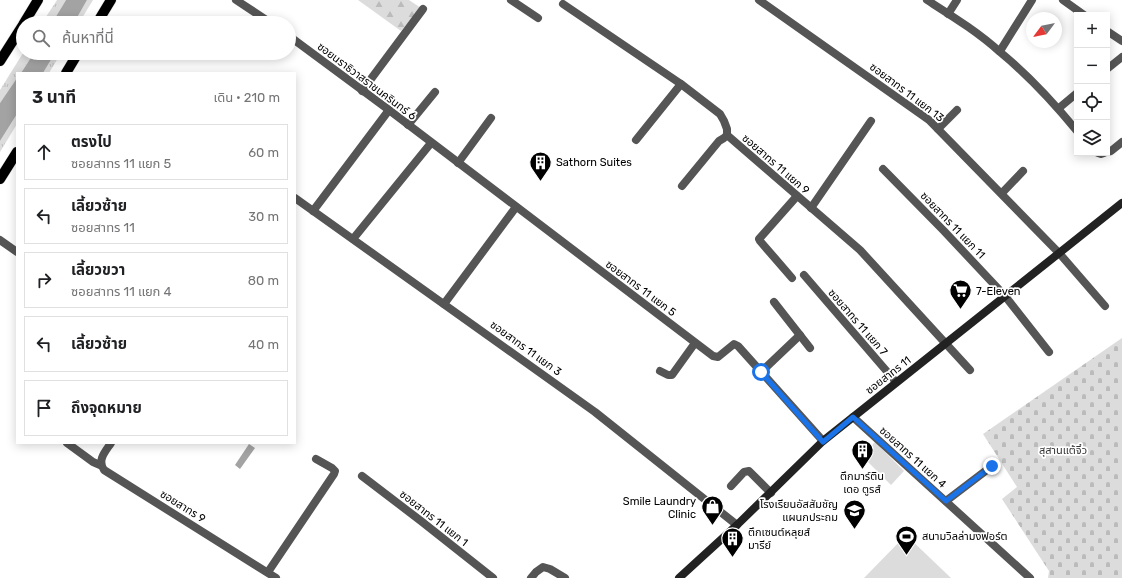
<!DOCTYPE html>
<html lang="th">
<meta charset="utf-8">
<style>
:root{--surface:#fff;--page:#f2f2f2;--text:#202124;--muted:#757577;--line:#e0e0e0}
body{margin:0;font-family:Rubik,"Noto Sans Thai",sans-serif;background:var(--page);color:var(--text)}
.controls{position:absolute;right:12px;top:12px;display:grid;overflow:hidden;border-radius:0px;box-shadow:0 2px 10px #0003}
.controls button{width:36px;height:36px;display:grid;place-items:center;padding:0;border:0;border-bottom:1px solid var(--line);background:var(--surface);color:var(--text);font:20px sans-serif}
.compass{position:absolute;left:1026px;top:12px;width:36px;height:36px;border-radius:50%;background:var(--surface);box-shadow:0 2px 10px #0003;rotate:238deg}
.stop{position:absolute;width:12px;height:12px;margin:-9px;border:3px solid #1a73e8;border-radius:50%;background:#fff}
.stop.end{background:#1a73e8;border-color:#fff;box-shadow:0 1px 4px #0008}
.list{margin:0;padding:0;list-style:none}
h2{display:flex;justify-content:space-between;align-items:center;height:52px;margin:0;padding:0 16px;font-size:17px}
h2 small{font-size:13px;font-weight:400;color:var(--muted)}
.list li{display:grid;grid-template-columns:26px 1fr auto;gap:12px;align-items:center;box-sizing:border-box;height:56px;margin:0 8px 8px;padding:0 8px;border:1px solid var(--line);border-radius:0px}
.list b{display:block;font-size:15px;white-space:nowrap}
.list p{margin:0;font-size:13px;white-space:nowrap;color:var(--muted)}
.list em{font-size:13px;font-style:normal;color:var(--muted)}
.icon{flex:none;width:22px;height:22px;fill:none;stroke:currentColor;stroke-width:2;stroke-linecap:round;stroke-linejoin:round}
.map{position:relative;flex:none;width:1122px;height:578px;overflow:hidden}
.search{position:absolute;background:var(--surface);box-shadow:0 2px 10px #0003;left:16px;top:16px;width:280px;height:44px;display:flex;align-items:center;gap:10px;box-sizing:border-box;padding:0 14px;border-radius:22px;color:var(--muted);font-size:15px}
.panel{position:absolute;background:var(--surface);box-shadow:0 2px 10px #0003;left:16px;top:72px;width:280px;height:372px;border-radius:0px}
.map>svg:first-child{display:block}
.grass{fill:url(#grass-tufts)}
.forest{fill:url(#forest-firs)}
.cemetery{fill:url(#cemetery-stones)}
.pitch{fill:#dcdcdc}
.water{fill:#a3a3a3}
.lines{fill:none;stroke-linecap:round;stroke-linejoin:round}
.primary-casing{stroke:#dbdbdb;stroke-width:11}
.street{stroke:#555;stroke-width:8}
.secondary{stroke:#222;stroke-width:8}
.primary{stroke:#000;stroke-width:10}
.route{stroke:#1a73e8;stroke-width:5}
.labels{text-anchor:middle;stroke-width:3.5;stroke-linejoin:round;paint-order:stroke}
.street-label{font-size:11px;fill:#000;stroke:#fff}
.poi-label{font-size:11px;fill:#000;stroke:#fff;text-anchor:start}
.park-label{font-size:11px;fill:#333;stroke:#fff}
</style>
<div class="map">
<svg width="1122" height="578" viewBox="0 0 1122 578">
<defs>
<pattern id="grass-tufts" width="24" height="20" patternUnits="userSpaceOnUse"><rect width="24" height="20" fill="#dcdcdc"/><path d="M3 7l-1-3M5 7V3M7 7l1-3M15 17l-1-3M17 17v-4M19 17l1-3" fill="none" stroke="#bbb"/></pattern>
<pattern id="forest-firs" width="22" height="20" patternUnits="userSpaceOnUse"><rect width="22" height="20" fill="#dcdcdc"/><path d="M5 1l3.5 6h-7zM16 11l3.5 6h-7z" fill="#bbb"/></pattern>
<pattern id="cemetery-stones" width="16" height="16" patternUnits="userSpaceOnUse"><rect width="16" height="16" fill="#dcdcdc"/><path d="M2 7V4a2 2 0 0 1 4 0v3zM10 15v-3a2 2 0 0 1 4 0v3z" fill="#bbb"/></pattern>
</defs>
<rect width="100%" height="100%" fill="#fff"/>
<g class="grass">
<path d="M 57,0 L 66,0 L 52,23 L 42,23 Z"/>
<path d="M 87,0 L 93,0 L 79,23 L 74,23 Z"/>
<path d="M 23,53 L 34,53 L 21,73 L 17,73 L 17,78 L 0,103 L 0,90 Z"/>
<path d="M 55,53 L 61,53 L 49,73 L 43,73 Z"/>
<path d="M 17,114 L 17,124 L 0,152 L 0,141 Z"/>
</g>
<path class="forest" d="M 358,0 L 409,0 L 421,8 L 401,31 Z"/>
<path class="cemetery" d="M 1122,338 L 1122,578 L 1048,578 L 1049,571 L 1002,499 L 1017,487 L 983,434 Z"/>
<g class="pitch">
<path d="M 875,442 L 904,471 L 891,485 L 862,456 Z"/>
<path d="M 906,535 L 951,578 L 864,578 Z"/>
</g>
<g class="water">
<path d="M 66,0 L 87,0 L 74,23 L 52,23 Z"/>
<path d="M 34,53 L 55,53 L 43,73 L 21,73 Z"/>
<path d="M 17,78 L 17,114 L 0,141 L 0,103 Z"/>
<path d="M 249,444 L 255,448 L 240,469 L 235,465 Z"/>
</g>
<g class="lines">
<defs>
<g id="primary">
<path d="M 24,23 L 38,0"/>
<path d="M 97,23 L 111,0"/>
<path d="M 0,61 L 23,25"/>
<path d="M 66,73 L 78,53"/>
<path d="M 0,179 L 17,152"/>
</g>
</defs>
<use href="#primary" class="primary-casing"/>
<g class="street">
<path d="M 236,0 L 271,23"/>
<path d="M 511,0 L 538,18"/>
<path d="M 759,0 L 929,120 L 1059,253 L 1105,306"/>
<path d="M 927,0 C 952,16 978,32 1000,52 C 1028,75 1054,103 1077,131"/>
<path d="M 1063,0 L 1084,15"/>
<path d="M 563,4 L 681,84 L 720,114 L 724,121 L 727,129 L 727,135 L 860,250 L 970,370"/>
<path d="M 948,14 L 957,0"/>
<path d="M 1107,31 L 1122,41"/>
<path d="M 289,36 L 389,110 L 713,356 L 718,357 L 734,344 L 738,346 L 823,441"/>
<path d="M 1000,51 L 1032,0"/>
<path d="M 1107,69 L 1122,57"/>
<path d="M 362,91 L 423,9"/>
<path d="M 1059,108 L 1077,93"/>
<path d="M 408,125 L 435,92"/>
<path d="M 938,129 L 957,110"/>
<path d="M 636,140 L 681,84"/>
<path d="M 1107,152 L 1111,151 L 1122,142"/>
<path d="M 1098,153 L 1101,154 L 1104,153"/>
<path d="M 458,163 L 491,118"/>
<path d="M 883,169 L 944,231 L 1005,296 L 1049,352"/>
<path d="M 682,186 L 719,141 L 724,138 L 727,135"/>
<path d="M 1002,193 L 1023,171"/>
<path d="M 295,198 L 595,412 L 737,525"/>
<path d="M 811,208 L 871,121"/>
<path d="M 313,211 L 389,110"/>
<path d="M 353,239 L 431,143"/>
<path d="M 0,240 L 17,252"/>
<path d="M 804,275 L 896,382"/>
<path d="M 792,278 L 760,241 L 759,239 L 797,196"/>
<path d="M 774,302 L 810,348"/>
<path d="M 444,304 L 516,207"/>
<path d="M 660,371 L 668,375 L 672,375 L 695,343"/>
<path d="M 761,372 L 800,335"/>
<path d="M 853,417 L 1030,578"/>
<path d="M 67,443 L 93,462 L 100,465"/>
<path d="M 111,443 C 105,452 97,460 104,470 L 276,578"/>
<path d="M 362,476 L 421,521 L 493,578"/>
<path d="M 731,486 L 744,472 L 749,471 L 771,493"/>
<path d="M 946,501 L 992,466"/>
<path d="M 268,572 L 334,474 L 335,471 L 332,468 L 316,459"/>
<path d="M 531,578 L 536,572 L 543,567 L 550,569 L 565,578"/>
</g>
<path class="secondary" d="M 679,578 L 737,525 L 823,441 L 1122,203"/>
<use href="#primary" class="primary"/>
</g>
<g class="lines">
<path class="route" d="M 761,372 L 823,442 L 853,417 L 946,501 L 992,466"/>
</g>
<defs>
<symbol id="building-pin" viewBox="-11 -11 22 30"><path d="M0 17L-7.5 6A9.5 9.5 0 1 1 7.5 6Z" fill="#000" stroke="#fff"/><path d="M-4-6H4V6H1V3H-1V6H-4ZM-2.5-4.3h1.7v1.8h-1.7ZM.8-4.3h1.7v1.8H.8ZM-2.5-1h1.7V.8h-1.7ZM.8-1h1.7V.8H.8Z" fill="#fff"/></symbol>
<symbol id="supermarket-pin" viewBox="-11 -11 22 30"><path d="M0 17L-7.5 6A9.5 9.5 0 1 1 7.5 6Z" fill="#000" stroke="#fff"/><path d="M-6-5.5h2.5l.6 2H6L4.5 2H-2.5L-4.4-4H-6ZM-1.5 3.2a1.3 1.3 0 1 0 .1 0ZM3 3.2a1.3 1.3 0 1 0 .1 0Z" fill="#fff"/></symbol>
<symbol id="shop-pin" viewBox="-11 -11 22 30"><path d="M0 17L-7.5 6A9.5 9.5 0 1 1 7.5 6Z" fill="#000" stroke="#fff"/><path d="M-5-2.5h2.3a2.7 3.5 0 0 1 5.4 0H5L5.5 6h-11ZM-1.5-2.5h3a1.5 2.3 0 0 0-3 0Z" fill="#fff"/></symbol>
<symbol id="school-pin" viewBox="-11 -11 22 30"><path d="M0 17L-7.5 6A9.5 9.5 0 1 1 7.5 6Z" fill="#000" stroke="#fff"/><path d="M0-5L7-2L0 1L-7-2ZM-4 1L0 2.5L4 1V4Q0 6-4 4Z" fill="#fff"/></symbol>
<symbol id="stadium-pin" viewBox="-11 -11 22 30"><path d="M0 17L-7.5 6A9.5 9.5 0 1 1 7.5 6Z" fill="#000" stroke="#fff"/><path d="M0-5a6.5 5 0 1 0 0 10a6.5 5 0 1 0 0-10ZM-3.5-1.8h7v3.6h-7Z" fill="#fff"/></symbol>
</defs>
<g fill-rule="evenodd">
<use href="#building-pin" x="528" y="150" width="25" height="34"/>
<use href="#supermarket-pin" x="948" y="278" width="25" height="34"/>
<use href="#building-pin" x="850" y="438" width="25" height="34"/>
<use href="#shop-pin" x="700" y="494" width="25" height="34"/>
<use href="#school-pin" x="842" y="498" width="25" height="34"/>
<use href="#stadium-pin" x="894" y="524" width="25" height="34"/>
<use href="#building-pin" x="720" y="526" width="25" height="34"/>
</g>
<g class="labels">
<g class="street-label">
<text transform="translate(367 81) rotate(37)" y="4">ซอยนราธิวาสราชนครินทร์ 6</text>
<text transform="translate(907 92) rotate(37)" y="4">ซอยสาทร 11 แยก 13</text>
<text transform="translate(776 164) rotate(41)" y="4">ซอยสาทร 11 แยก 9</text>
<text transform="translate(953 225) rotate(46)" y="4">ซอยสาทร 11 แยก 11</text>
<text transform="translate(641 288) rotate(37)" y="4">ซอยสาทร 11 แยก 5</text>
<text transform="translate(858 322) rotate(49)" y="4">ซอยสาทร 11 แยก 7</text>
<text transform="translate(526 348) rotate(36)" y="4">ซอยสาทร 11 แยก 3</text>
<text transform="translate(888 375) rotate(-38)" y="4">ซอยสาทร 11</text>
<text transform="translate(913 457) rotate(42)" y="4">ซอยสาทร 11 แยก 4</text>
<text transform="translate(183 506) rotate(32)" y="4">ซอยสาทร 9</text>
<text transform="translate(434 518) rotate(38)" y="4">ซอยสาทร 11 แยก 1</text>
</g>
<g class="poi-label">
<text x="556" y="166">Sathorn Suites</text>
<text x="976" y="295">7-Eleven</text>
<text x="862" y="480" text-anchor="middle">ตึกมาร์ติน<tspan x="862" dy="13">เดอ ตูรส์</tspan></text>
<text x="696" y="505" text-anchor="end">Smile Laundry<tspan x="696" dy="13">Clinic</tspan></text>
<text x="838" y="508" text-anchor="end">โรงเรียนอัสสัมชัญ<tspan x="838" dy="13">แผนกประถม</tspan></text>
<text x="748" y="536">ตึกเซนต์หลุยส์<tspan x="748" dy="13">มารีย์</tspan></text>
<text x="922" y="540">สนามวิลล่ามงฟอร์ต</text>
</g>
<g class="park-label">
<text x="1063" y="454">สุสานแต้จิ๋ว</text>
</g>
</g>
</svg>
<div class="controls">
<button>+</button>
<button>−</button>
<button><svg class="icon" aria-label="locate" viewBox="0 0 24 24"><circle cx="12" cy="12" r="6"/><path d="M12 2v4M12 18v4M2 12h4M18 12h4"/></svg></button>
<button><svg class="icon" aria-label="layers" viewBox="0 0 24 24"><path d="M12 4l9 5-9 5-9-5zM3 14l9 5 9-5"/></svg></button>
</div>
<svg class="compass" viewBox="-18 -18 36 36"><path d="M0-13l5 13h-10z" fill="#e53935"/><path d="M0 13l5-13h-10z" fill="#757577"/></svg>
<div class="stop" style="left:761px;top:372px"></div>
<div class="stop end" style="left:992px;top:466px"></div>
<div class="search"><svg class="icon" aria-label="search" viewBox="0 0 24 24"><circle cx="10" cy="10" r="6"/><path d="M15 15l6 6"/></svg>ค้นหาที่นี่</div>
<section class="panel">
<h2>3 นาที<small>เดิน · 210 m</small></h2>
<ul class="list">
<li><svg class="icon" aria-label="ahead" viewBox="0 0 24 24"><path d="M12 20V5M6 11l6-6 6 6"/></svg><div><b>ตรงไป</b><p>ซอยสาทร 11 แยก 5</p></div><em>60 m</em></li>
<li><svg class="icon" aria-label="left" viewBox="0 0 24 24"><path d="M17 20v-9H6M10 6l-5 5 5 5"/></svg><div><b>เลี้ยวซ้าย</b><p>ซอยสาทร 11</p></div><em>30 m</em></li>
<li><svg class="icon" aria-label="right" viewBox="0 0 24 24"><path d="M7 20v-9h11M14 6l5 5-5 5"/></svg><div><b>เลี้ยวขวา</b><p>ซอยสาทร 11 แยก 4</p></div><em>80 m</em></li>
<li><svg class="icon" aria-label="left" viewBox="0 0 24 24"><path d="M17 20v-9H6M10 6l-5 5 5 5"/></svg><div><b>เลี้ยวซ้าย</b></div><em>40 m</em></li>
<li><svg class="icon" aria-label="arrive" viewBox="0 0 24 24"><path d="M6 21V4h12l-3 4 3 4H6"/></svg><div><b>ถึงจุดหมาย</b></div></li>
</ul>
</section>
</div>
